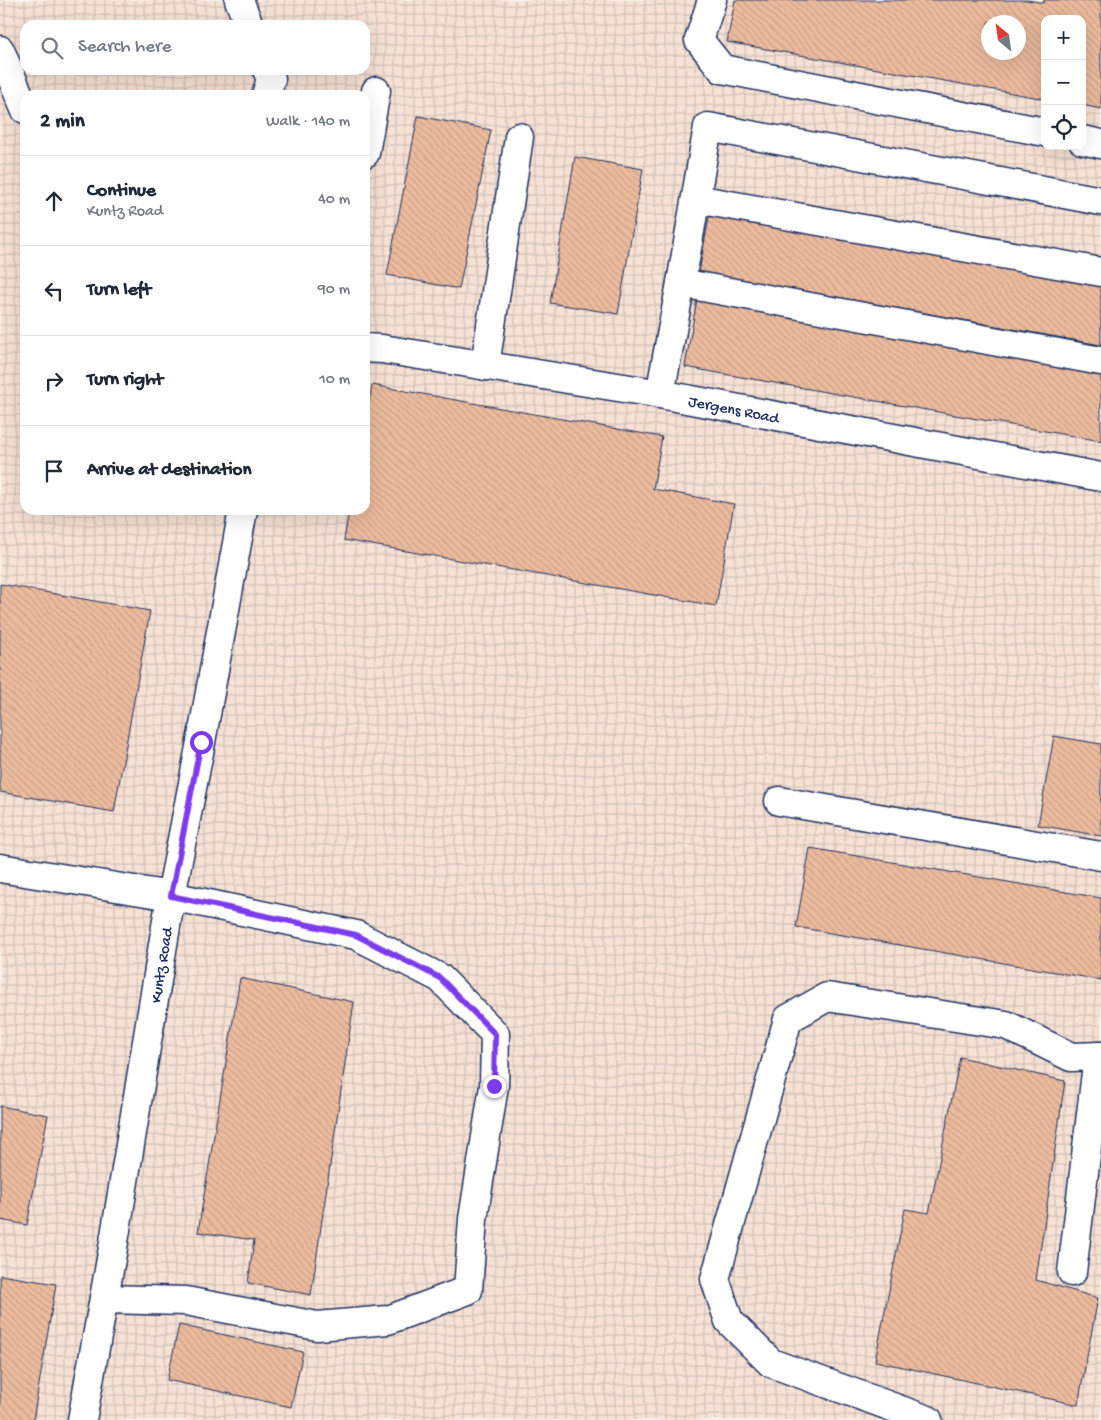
<!DOCTYPE html>
<meta charset="utf-8">
<style>
:root{--surface:#fff;--page:#f6f6f7;--text:#1f2937;--muted:#747a83;--line:#e0e1e3}
body{margin:0;font-family:"Gochi Hand",sans-serif;background:var(--page);color:var(--text)}
.controls{position:absolute;right:15px;top:15px;display:grid;overflow:hidden;border-radius:10px;box-shadow:0 5px 20px #0002}
.controls button{width:45px;height:45px;display:grid;place-items:center;padding:0;border:0;border-bottom:1px solid var(--line);background:var(--surface);color:var(--text);font:25px sans-serif}
.compass{position:absolute;left:981px;top:15px;width:45px;height:45px;border-radius:50%;background:var(--surface);box-shadow:0 5px 20px #0002;rotate:331deg}
.stop{position:absolute;width:15px;height:15px;margin:-11px;border:4px solid #7c3aed;border-radius:50%;background:#fff}
.stop.end{background:#7c3aed;border-color:#fff;box-shadow:0 1px 5px #0008}
.list{margin:0;padding:0;list-style:none}
h2{display:flex;justify-content:space-between;align-items:center;height:65px;margin:0;padding:0 20px;font-size:21px}
h2 small{font-size:16px;font-weight:400;color:var(--muted)}
.list li{display:grid;grid-template-columns:32px 1fr auto;gap:15px;align-items:center;box-sizing:border-box;height:90px;padding:0 20px;border-top:1px solid var(--line)}
.list b{display:block;font-size:19px;white-space:nowrap}
.list p{margin:0;font-size:16px;white-space:nowrap;color:var(--muted)}
.list em{font-size:16px;font-style:normal;color:var(--muted)}
.icon{flex:none;width:28px;height:28px;fill:none;stroke:currentColor;stroke-width:2;stroke-linecap:round;stroke-linejoin:round}
.map{position:relative;flex:none;width:1101px;height:1420px;overflow:hidden}
.search{position:absolute;background:var(--surface);box-shadow:0 5px 20px #0002;left:20px;top:20px;width:350px;height:55px;display:flex;align-items:center;gap:12px;box-sizing:border-box;padding:0 18px;border-radius:15px;color:var(--muted);font-size:19px}
.panel{position:absolute;background:var(--surface);box-shadow:0 5px 20px #0002;left:20px;top:90px;width:350px;height:425px;border-radius:15px}
.map>svg:first-child{display:block}
.industrial{fill:url(#industrial-grid);fill-rule:evenodd}
.building{fill:url(#building-back-hatch);stroke:#1b2f5e;fill-rule:evenodd}
.lines{fill:none;stroke-linecap:round;stroke-linejoin:round}
.minor-casing{stroke:#1b2f5e;stroke-width:31}
.minor{stroke:#fff;stroke-width:28}
.route{stroke:#7c3aed;stroke-width:6}
.labels{text-anchor:middle;stroke-width:4;stroke-linejoin:round;paint-order:stroke}
.street-label{font-size:16px;fill:#1b2f5e;stroke:#fff}
</style>
<div class="map">
<svg width="1101" height="1420" viewBox="0 0 1101 1420">
<defs>
<pattern id="industrial-grid" width="8" height="8" patternUnits="userSpaceOnUse" patternTransform="scale(1.25)"><rect width="8" height="8" fill="#f6e1d4"/><path d="M0 4h8M4 0v8" fill="none" stroke="#d2c1b8"/></pattern>
<pattern id="building-back-hatch" width="6" height="6" patternUnits="userSpaceOnUse" patternTransform="scale(1.25)"><rect width="6" height="6" fill="#ecbb9d"/><path d="M-1 5l2 2M0 0l6 6M5-1l2 2" fill="none" stroke="#caa18a"/></pattern>
</defs>
<rect width="100%" height="100%" fill="#fbf1eb"/>
<filter id="ink" filterUnits="userSpaceOnUse"><feTurbulence type="fractalNoise" baseFrequency=".02" numOctaves="2"/><feDisplacementMap in="SourceGraphic" scale="10" xChannelSelector="R" yChannelSelector="G"/><feConvolveMatrix kernelMatrix="1 2 1 2 8 2 1 2 1" color-interpolation-filters="sRGB"/></filter>
<g filter="url(#ink)">
<path class="industrial" d="M 0,0 L 1101,0 L 1101,1420 L 0,1420 ZM 1045,19 L 1082,19 L 1082,146 L 1045,146 ZM 988,22 L 1018,22 L 1018,52 L 988,52 ZM 25,25 L 365,25 L 365,70 L 25,70 ZM 25,95 L 365,95 L 365,510 L 25,510 Z"/>
<g class="building">
<path d="M 735,0 L 1028,0 L 1044,3 L 1044,0 L 1101,0 L 1101,109 L 1082,105 L 1082,19 L 1045,19 L 1045,99 L 727,42 ZM 988,22 L 1018,22 L 1018,52 L 988,52 Z"/>
<path d="M 418,116 L 491,130 L 459,289 L 387,275 Z"/>
<path d="M 575,157 L 643,169 L 618,314 L 550,303 Z"/>
<path d="M 710,212 L 1101,283 L 1101,345 L 699,272 Z"/>
<path d="M 697,299 L 1101,371 L 1101,441 L 685,367 Z"/>
<path d="M 372,385 L 662,437 L 653,489 L 734,504 L 716,606 L 344,540 L 349,510 L 365,510 L 365,423 Z"/>
<path d="M 0,584 L 150,611 L 114,812 L 0,792 Z"/>
<path d="M 1054,736 L 1101,744 L 1101,836 L 1038,825 Z"/>
<path d="M 810,848 L 1101,898 L 1101,980 L 796,927 Z"/>
<path d="M 240,978 L 354,1002 L 311,1295 L 248,1283 L 254,1240 L 198,1232 Z"/>
<path d="M 960,1057 L 1065,1081 L 1036,1280 L 1098,1298 L 1078,1405 L 875,1361 L 905,1209 L 929,1213 Z"/>
<path d="M 0,1106 L 48,1115 L 27,1225 L 0,1220 Z"/>
<path d="M 0,1275 L 56,1284 L 33,1420 L 0,1420 Z"/>
<path d="M 179,1325 L 303,1352 L 291,1407 L 167,1380 Z"/>
</g>
<g class="lines">
<defs>
<g id="minor">
<path d="M 239,0 L 249,25"/>
<path d="M 712,0 L 699,40 L 722,69 L 1045,132"/>
<path d="M 0,50 L 25,109"/>
<path d="M 266,95 L 271,79 L 267,70"/>
<path d="M 1082,140 L 1101,144"/>
<path d="M 365,153 L 376,91"/>
<path d="M 696,199 L 1101,272"/>
<path d="M 1101,201 L 708,127 L 681,283 L 1101,361"/>
<path d="M 365,348 L 382,349 L 649,392 L 1101,477"/>
<path d="M 485,366 L 519,137"/>
<path d="M 660,394 L 681,283"/>
<path d="M 779,801 L 1101,856"/>
<path d="M 0,868 L 171,896 L 356,935 L 440,978 L 495,1034 L 494,1086 L 473,1219 L 468,1290 L 388,1320 L 317,1326 L 186,1301 L 104,1299"/>
<path d="M 1072,1272 L 1098,1056"/>
<path d="M 82,1420 L 113,1248 L 171,896 L 201,742 L 243,510"/>
<path d="M 928,1420 L 771,1363 L 729,1321 L 715,1279 L 788,1019 L 827,997 L 1006,1025 L 1071,1057 L 1101,1056"/>
</g>
</defs>
<use href="#minor" class="minor-casing"/>
<use href="#minor" class="minor"/>
</g>
</g>
<g class="lines" filter="url(#ink)">
<path class="route" d="M 201,742 L 171,896 L 356,935 L 440,978 L 495,1034 L 494,1086"/>
</g>
<g class="labels">
<g class="street-label">
<text transform="translate(734 408) rotate(11)" y="6">Jergens Road</text>
<text transform="translate(160 965) rotate(-81)" y="6">Kuntz Road</text>
</g>
</g>
</svg>
<div class="controls">
<button>+</button>
<button>−</button>
<button><svg class="icon" aria-label="locate" viewBox="0 0 24 24"><circle cx="12" cy="12" r="6"/><path d="M12 2v4M12 18v4M2 12h4M18 12h4"/></svg></button>
</div>
<svg class="compass" viewBox="-18 -18 36 36"><path d="M0-13l5 13h-10z" fill="#e53935"/><path d="M0 13l5-13h-10z" fill="#747a83"/></svg>
<div class="stop" style="left:201px;top:742px"></div>
<div class="stop end" style="left:494px;top:1086px"></div>
<div class="search"><svg class="icon" aria-label="search" viewBox="0 0 24 24"><circle cx="10" cy="10" r="6"/><path d="M15 15l6 6"/></svg>Search here</div>
<section class="panel">
<h2>2 min<small>Walk · 140 m</small></h2>
<ul class="list">
<li><svg class="icon" aria-label="ahead" viewBox="0 0 24 24"><path d="M12 20V5M6 11l6-6 6 6"/></svg><div><b>Continue</b><p>Kuntz Road</p></div><em>40 m</em></li>
<li><svg class="icon" aria-label="left" viewBox="0 0 24 24"><path d="M17 20v-9H6M10 6l-5 5 5 5"/></svg><div><b>Turn left</b></div><em>90 m</em></li>
<li><svg class="icon" aria-label="right" viewBox="0 0 24 24"><path d="M7 20v-9h11M14 6l5 5-5 5"/></svg><div><b>Turn right</b></div><em>10 m</em></li>
<li><svg class="icon" aria-label="arrive" viewBox="0 0 24 24"><path d="M6 21V4h12l-3 4 3 4H6"/></svg><div><b>Arrive at destination</b></div></li>
</ul>
</section>
</div>
